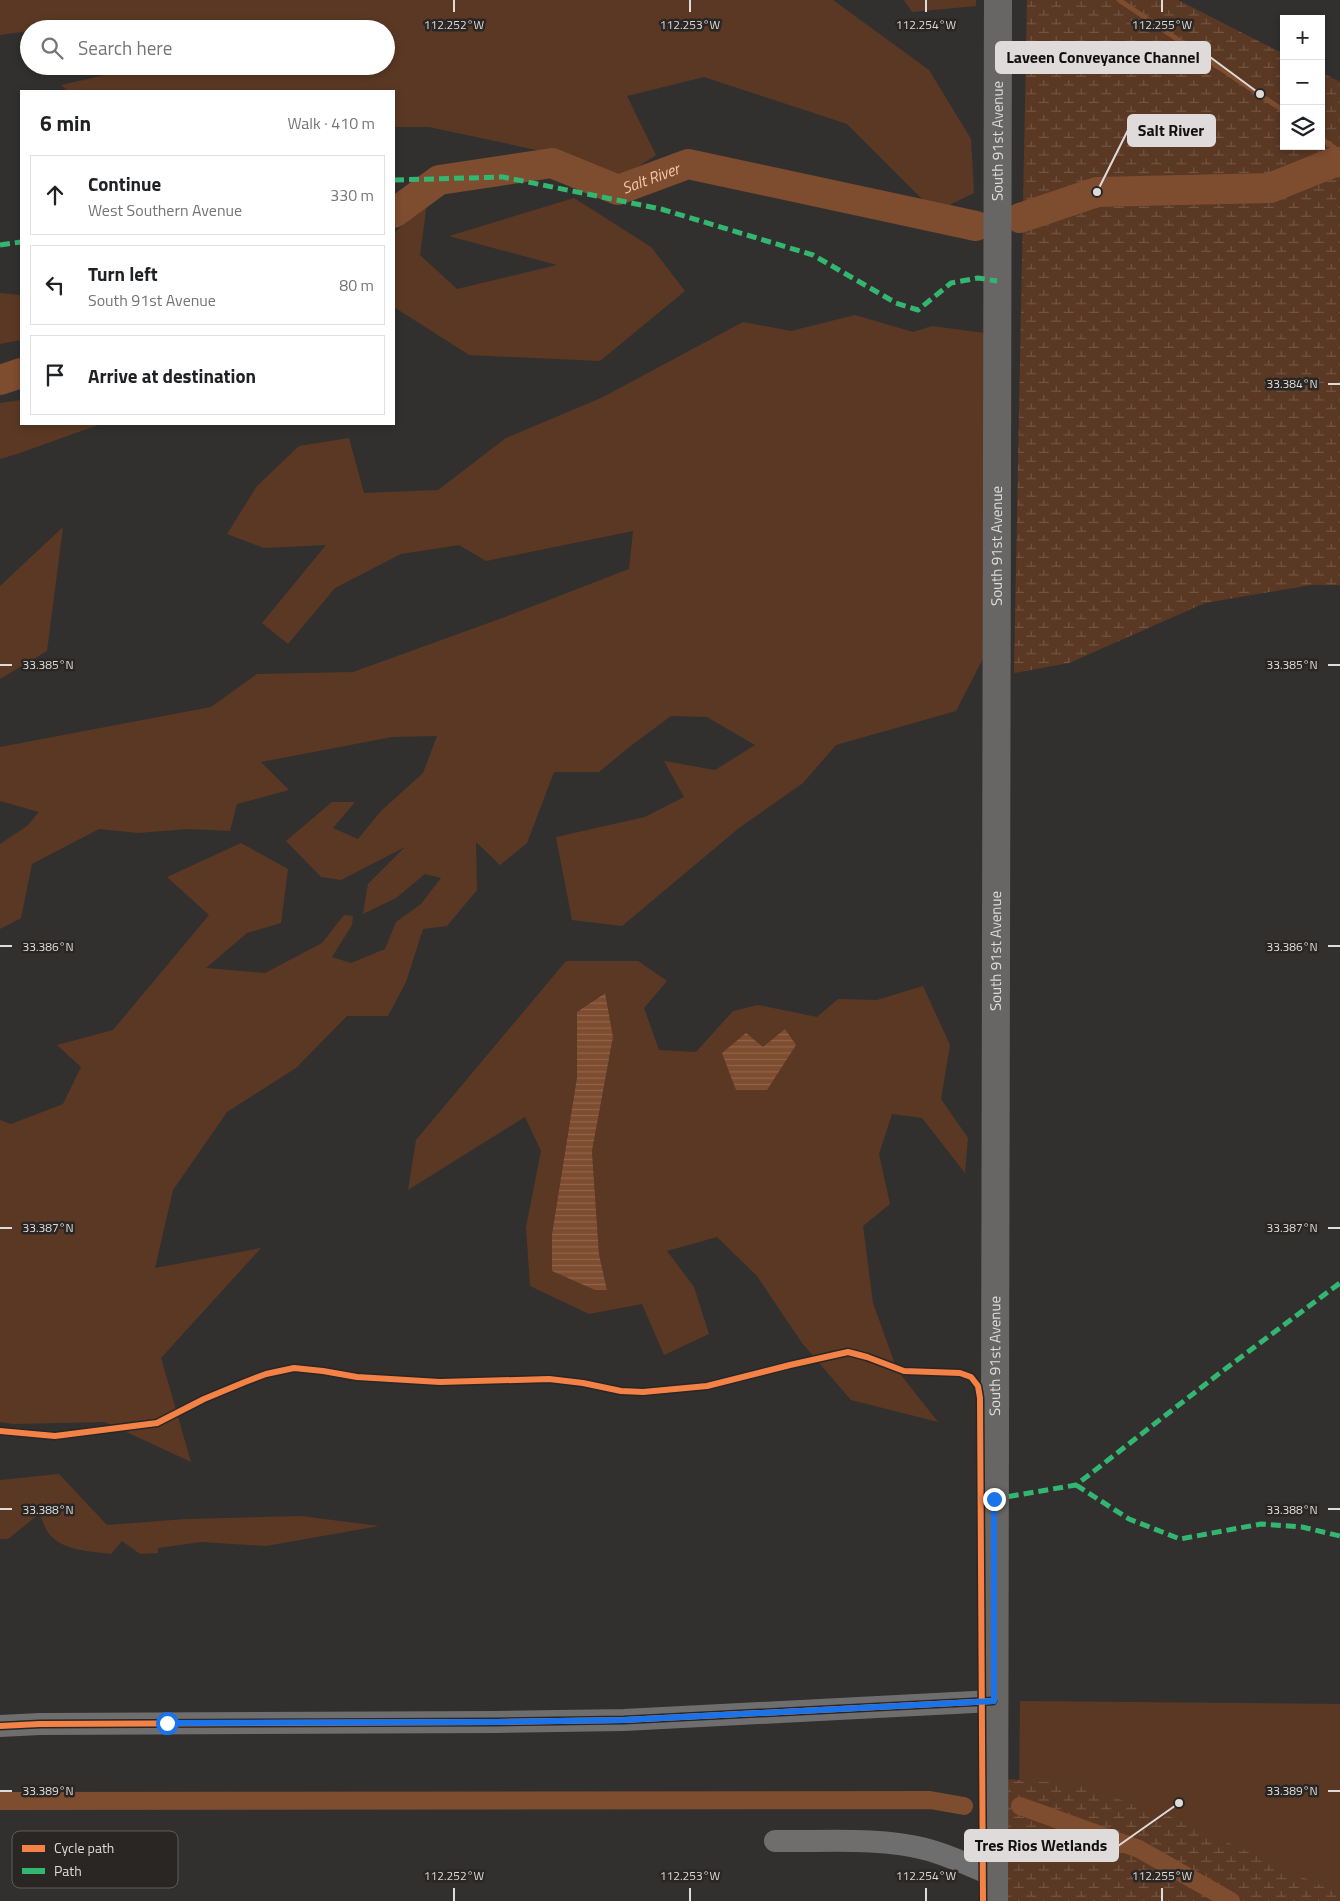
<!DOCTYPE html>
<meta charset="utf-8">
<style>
:root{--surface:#fff;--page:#f2f2f2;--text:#202124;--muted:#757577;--line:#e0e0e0}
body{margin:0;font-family:"Titillium Web",sans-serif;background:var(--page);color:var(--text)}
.controls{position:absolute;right:15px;top:15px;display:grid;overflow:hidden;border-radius:0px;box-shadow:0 2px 8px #0003}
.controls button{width:45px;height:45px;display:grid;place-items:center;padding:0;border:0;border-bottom:1px solid var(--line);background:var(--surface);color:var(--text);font:25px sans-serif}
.stop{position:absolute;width:15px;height:15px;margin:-11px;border:4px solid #1a73e8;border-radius:50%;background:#fff}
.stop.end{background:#1a73e8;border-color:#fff;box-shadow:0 1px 5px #0008}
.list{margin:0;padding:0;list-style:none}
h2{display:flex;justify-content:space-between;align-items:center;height:65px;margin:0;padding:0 20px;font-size:21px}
h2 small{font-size:16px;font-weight:400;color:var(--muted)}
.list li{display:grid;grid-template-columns:32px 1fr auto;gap:15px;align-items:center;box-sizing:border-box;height:80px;margin:0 10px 10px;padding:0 10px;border:1px solid var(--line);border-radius:0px}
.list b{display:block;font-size:19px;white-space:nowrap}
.list p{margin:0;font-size:16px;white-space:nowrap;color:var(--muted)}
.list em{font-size:16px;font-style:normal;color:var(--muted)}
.icon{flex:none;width:28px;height:28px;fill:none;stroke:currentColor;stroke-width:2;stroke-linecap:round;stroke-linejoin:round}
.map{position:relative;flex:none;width:1340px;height:1901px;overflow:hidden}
.search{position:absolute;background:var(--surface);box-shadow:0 2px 8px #0003;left:20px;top:20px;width:375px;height:55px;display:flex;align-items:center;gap:12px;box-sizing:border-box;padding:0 18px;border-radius:28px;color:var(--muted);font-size:19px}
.panel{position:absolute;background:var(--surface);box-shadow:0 2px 8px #0003;left:20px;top:90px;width:375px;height:335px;border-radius:0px}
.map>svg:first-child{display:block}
.green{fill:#5a3824;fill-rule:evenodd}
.wetland{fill:url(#wetland-marsh)}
.water{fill:url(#water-rules)}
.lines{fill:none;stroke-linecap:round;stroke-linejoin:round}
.stream{stroke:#7e4c2f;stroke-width:5}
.canal{stroke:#7e4c2f;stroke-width:18}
.river{stroke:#7e4c2f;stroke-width:30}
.minor{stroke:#6f6e6e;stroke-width:22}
.major{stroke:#686664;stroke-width:28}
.quiet{stroke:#33b770;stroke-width:5;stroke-dasharray:10 5;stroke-linecap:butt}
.cycleway-casing{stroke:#292624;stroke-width:9}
.cycleway{stroke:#f48246;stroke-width:6}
.route{stroke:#1a73e8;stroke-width:6}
.ticks{fill:none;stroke:#dedbda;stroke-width:2}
.labels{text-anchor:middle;stroke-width:5;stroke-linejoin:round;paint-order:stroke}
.street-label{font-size:15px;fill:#dedbda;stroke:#292624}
.water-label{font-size:16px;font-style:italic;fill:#f8c4a8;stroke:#292624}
.key{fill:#292624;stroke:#5f5c5b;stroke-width:1}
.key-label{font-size:14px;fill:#dedbda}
.ticks-label{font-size:12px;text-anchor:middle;fill:#dedbda;stroke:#292624;stroke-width:5;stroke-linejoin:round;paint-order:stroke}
.leader{fill:none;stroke:#dedbda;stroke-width:2}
.callout-dot{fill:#dedbda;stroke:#292624;stroke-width:2}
.callout{fill:#dedbda;stroke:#dedbda;stroke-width:2}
.callout-label{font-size:16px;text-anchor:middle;font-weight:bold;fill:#111}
</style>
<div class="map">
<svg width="1340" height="1901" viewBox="0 0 1340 1901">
<defs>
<pattern id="wetland-marsh" width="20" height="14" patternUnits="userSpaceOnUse" patternTransform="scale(1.25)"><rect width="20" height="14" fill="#5a3824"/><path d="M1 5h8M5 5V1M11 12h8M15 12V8" fill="none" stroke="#715443"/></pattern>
<pattern id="water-rules" width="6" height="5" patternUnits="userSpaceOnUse" patternTransform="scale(1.25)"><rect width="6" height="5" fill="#7e4c2f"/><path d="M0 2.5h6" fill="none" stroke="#90654d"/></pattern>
</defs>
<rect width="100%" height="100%" fill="#32302e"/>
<g class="green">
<path d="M 0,0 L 833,0 L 929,70 L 971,139 L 974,193 L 935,212 L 847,124 L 704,77 L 627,96 L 656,155 L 622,177 L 555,154 L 429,127 L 394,127 L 394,91 L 68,91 L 61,85 L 144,66 L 386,66 L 386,29 L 144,29 L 72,24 L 42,29 L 29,29 L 29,31 L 0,35 Z"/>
<path d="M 904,0 L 976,0 L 976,6 L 912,12 Z"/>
<path d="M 574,198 L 651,247 L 685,291 L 600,361 L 469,355 L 394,307 L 394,233 L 427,203 L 420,255 L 457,289 L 557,265 L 449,236 Z"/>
<path d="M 0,293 L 21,295 L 21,340 L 0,344 Z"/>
<path d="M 855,315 L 913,332 L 932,326 L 985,333 L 988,649 L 956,711 L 836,745 L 803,783 L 739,828 L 622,926 L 572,920 L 556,837 L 645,817 L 684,797 L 664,761 L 715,770 L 755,745 L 707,717 L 671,716 L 628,748 L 599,772 L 554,772 L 527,843 L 500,865 L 476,842 L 477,890 L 447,926 L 423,929 L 406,982 L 388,1016 L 347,1016 L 296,1068 L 227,1112 L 173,1190 L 155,1268 L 261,1248 L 161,1358 L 191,1462 L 105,1422 L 13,1424 L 0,1422 L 0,1120 L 11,1124 L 63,1104 L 81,1067 L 57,1045 L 113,1030 L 209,915 L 167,877 L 241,843 L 288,869 L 281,923 L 247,933 L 206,968 L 265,973 L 322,943 L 344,915 L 353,916 L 352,925 L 332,957 L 351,963 L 385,949 L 396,922 L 421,904 L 441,878 L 425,874 L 396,898 L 363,914 L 368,884 L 405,847 L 341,880 L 321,877 L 286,841 L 332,802 L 355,802 L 333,828 L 358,839 L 381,811 L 423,773 L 437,736 L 392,737 L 261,762 L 289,790 L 237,804 L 230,831 L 188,829 L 138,833 L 99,829 L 32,864 L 21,918 L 0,929 L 0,844 L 27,826 L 39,812 L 0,801 L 0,747 L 211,707 L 257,674 L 353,672 L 505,617 L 629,569 L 633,531 L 486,561 L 459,545 L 401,554 L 335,588 L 288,644 L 262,623 L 326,545 L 264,548 L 227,534 L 257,486 L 299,446 L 349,438 L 364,493 L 438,490 L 506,438 L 601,398 L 743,322 L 791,331 Z"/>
<path d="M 21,400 L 21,424 L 101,424 L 17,454 L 0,459 L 0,403 Z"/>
<path d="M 63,527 L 47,651 L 0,679 L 0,586 Z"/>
<path d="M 566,961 L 638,961 L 667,981 L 644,1008 L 659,1050 L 696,1052 L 733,1011 L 758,1005 L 817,1017 L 838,999 L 877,1000 L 923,986 L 950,1045 L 941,1099 L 968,1138 L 965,1173 L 922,1118 L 892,1114 L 879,1154 L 890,1204 L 863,1226 L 873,1303 L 897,1370 L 938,1422 L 851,1400 L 802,1343 L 757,1276 L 717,1237 L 667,1251 L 694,1287 L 709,1334 L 664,1355 L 642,1304 L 589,1314 L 530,1286 L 526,1227 L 541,1151 L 525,1117 L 408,1190 L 416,1140 ZM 604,993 L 613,1037 L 592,1151 L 599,1254 L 607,1290 L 552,1271 L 552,1234 L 577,1077 L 577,1012 Z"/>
<path d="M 59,1474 L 107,1525 L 186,1519 L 301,1516 L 379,1526 L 266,1546 L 201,1542 L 158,1548 L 158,1553 L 140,1554 L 122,1541 L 111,1554 C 91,1551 64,1551 50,1535 C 45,1529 43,1521 39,1514 L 8,1539 L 0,1539 L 0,1480 Z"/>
<path d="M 1020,1701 L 1340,1704 L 1340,1901 L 1018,1901 Z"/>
</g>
<g class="wetland">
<path d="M 1027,0 L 1178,0 L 1284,54 L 1284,146 L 1321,146 L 1321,72 L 1340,82 L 1340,585 L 1311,585 L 1205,603 L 1069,663 L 1014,673 Z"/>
<path d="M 1006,1779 L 1074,1784 L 1174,1818 L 1340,1894 L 1340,1901 L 1007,1901 Z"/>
</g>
<g class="water">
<path d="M 605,993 L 613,1037 L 592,1151 L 599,1254 L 607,1290 L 595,1290 L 552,1271 L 552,1234 L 577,1077 L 577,1012 Z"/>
<path d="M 785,1029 L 796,1045 L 767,1090 L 736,1090 L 722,1053 L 746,1033 L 763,1047 Z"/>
</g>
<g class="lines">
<g class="stream">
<path d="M 1119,0 L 1284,111"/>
<path d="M 1321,138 L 1340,152"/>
</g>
<g class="canal">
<path d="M 0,1801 L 930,1800 L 964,1806"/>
<path d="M 1020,1806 L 1139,1849 L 1231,1901"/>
</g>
<g class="river">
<path id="s1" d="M 394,213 L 439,180 L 552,163 L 618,190 L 688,164 L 976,226"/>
<path d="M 1020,218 L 1097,192 L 1270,188 L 1332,163 L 1340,162"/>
<path d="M 0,380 L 21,373"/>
</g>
<g class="minor">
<path d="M 0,1726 L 40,1724 L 497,1722 L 624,1720 L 993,1701"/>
<path d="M 775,1841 C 823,1842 878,1837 925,1849 C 949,1855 971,1866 994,1876"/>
</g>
<path class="major" id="s2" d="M 994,1901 L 998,0"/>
<g class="quiet">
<path d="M 394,180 L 503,177 L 661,209 L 813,255 L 896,303 L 918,310 L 951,283 L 978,278 L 997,281"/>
<path d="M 0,245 L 21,242"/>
<path d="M 1076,1485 L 1129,1519 L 1180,1539 L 1261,1524 L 1302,1527 L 1340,1536"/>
<path d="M 994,1499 L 1076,1485 L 1216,1376 L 1340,1283"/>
</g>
<defs>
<g id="cycleway">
<path d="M 0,1431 L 55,1436 L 157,1423 L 204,1399 L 245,1382 L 266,1374 L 294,1368 L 323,1371 L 357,1377 L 440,1382 L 549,1379 L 583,1383 L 621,1391 L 643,1392 L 707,1386 L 790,1365 L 848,1352 L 867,1357 L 904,1371 L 960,1373 L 971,1377 L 978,1386 L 980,1398 L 983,1901"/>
<path d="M 0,1726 L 40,1724 L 497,1722 L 624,1720 L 993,1701"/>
</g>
</defs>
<use href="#cycleway" class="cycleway-casing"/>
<use href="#cycleway" class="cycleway"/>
</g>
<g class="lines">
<path class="route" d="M 167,1723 L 497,1722 L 624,1720 L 994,1701 L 994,1499"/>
</g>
<path class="ticks" d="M 454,0 L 454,12M 690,0 L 690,12M 926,0 L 926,12M 1162,0 L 1162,12M 1328,384 L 1340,384M 0,665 L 12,665M 1328,665 L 1340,665M 0,946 L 12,946M 1328,946 L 1340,946M 0,1228 L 12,1228M 1328,1228 L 1340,1228M 0,1509 L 12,1509M 1328,1509 L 1340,1509M 0,1791 L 12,1791M 1328,1791 L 1340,1791M 454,1888 L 454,1901M 690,1888 L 690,1901M 926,1888 L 926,1901M 1162,1888 L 1162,1901"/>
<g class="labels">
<g class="street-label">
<text dy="5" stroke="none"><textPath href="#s2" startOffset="1760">South 91st Avenue</textPath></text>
<text dy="5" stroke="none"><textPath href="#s2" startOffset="1355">South 91st Avenue</textPath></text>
<text dy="5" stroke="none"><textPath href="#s2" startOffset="950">South 91st Avenue</textPath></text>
<text dy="5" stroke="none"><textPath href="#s2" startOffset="545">South 91st Avenue</textPath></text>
</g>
<g class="water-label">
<text dy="6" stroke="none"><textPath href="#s1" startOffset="276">Salt River</textPath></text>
</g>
</g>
<rect x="12" y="1831" width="166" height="57" rx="8" class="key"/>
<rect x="22" y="1845" width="23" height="7" fill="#f48246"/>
<rect x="22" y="1868" width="23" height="6" fill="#33b770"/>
<g class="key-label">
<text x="54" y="1853">Cycle path</text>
<text x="54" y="1876">Path</text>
</g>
<g class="ticks-label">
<text x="454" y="29">112.252°W</text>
<text x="690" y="29">112.253°W</text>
<text x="926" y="29">112.254°W</text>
<text x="1162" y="29">112.255°W</text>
<text x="1292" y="388">33.384°N</text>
<text x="1292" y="669">33.385°N</text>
<text x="48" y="669">33.385°N</text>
<text x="1292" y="951">33.386°N</text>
<text x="48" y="951">33.386°N</text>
<text x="1292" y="1232">33.387°N</text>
<text x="48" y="1232">33.387°N</text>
<text x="1292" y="1514">33.388°N</text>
<text x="48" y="1514">33.388°N</text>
<text x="48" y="1795">33.389°N</text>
<text x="1292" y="1795">33.389°N</text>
<text x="454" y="1880">112.252°W</text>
<text x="690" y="1880">112.253°W</text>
<text x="926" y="1880">112.254°W</text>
<text x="1162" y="1880">112.255°W</text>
</g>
<path class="leader" d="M1260 94L1210 57M1097 192L1128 130M1179 1803L1118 1846"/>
<g class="callout-dot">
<circle cx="1260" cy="94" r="5"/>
<circle cx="1097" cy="192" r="5"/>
<circle cx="1179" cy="1803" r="5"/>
</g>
<g class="callout">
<rect x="996" y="42" width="214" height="31" rx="5"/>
<rect x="1128" y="115" width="87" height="31" rx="5"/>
<rect x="965" y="1830" width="153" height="31" rx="5"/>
</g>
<g class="callout-label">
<text x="1103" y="63">Laveen Conveyance Channel</text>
<text x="1171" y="136">Salt River</text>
<text x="1041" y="1851">Tres Rios Wetlands</text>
</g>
</svg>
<div class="controls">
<button>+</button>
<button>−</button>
<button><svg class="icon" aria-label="layers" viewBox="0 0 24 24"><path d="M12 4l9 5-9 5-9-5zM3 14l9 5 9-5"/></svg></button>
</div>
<div class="stop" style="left:167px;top:1723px"></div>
<div class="stop end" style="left:994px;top:1499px"></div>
<div class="search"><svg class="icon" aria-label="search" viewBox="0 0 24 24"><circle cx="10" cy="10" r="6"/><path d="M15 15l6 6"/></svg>Search here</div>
<section class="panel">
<h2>6 min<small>Walk · 410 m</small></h2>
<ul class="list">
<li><svg class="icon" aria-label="ahead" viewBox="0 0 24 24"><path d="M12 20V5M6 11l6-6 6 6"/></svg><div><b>Continue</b><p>West Southern Avenue</p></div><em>330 m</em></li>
<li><svg class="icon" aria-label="left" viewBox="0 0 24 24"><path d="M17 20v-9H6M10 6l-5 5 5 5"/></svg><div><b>Turn left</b><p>South 91st Avenue</p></div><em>80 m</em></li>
<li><svg class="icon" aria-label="arrive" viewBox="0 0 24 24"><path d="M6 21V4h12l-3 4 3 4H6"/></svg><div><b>Arrive at destination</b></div></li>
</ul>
</section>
</div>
